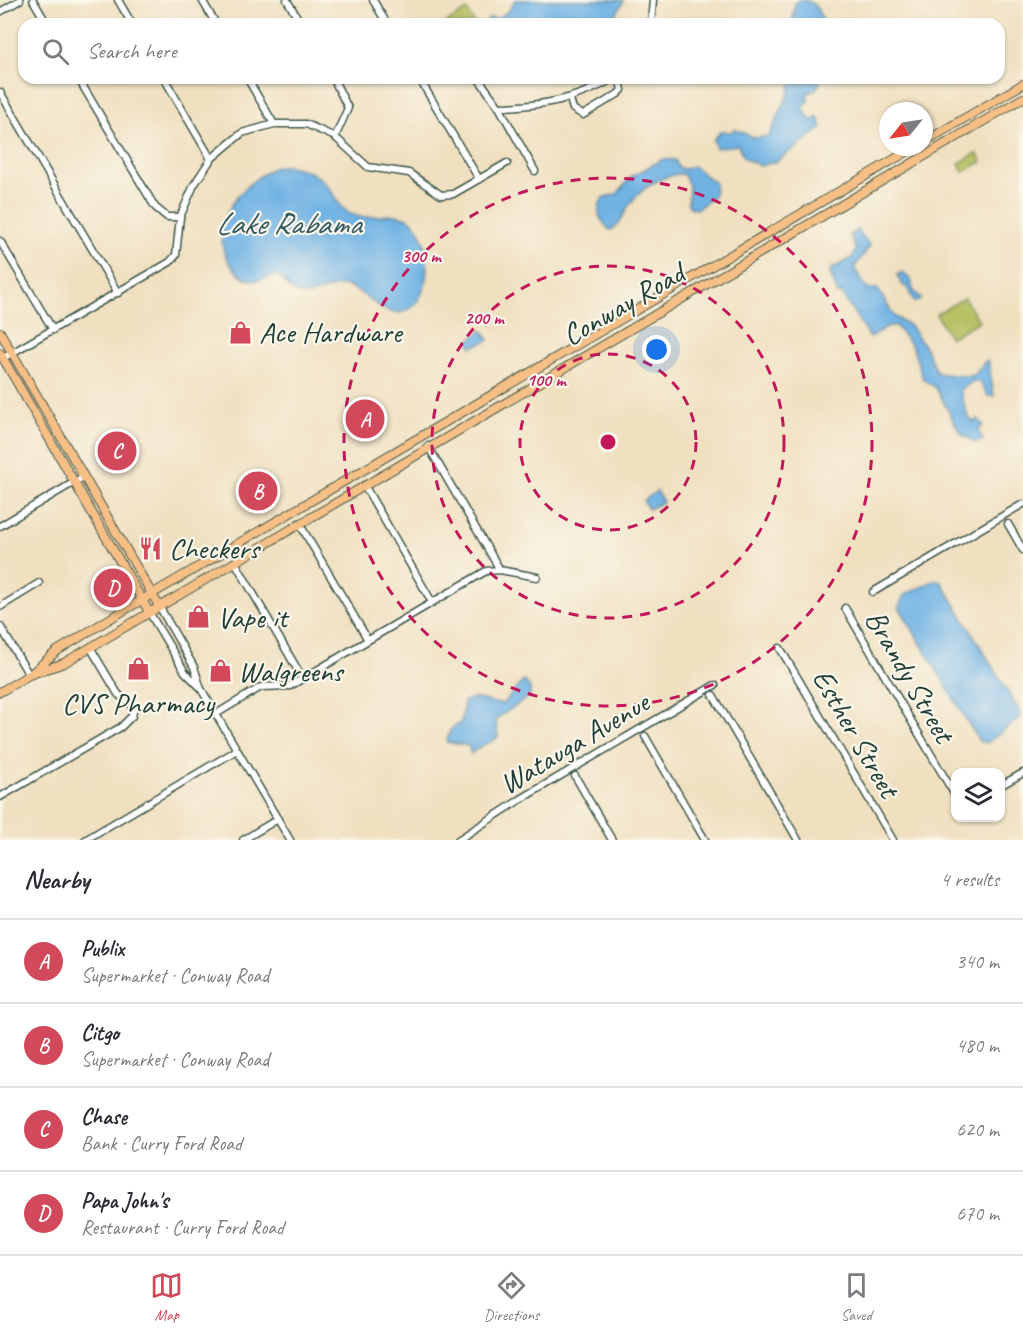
<!DOCTYPE html>
<meta charset="utf-8">
<style>
:root{--surface:#fff;--page:#f2f2f3;--text:#2b2b33;--muted:#7c7c81;--line:#e1e1e2;--accent:#d1495b}
body{margin:0;font-family:Caveat,sans-serif;background:var(--page);color:var(--text)}
.controls{position:absolute;right:18px;bottom:18px;display:grid;overflow:hidden;border-radius:12px;box-shadow:0 2px 4px #0004}
.controls button{width:54px;height:54px;display:grid;place-items:center;padding:0;border:0;border-bottom:2px solid var(--line);background:var(--surface);color:var(--text);font:30px sans-serif}
.compass{position:absolute;left:879px;top:102px;width:54px;height:54px;border-radius:50%;background:var(--surface);box-shadow:0 2px 4px #0004;rotate:240deg}
.you{position:absolute;left:657px;top:350px;width:21px;height:21px;margin:-15px;border:4px solid #fff;border-radius:50%;background:#1a73e8;box-shadow:0 0 0 9px #1a73e833}
.badge{display:grid;place-items:center;width:39px;height:39px;border-radius:50%;background:var(--accent);color:#fff;font-size:20px;font-weight:700}
.pin{position:absolute;translate:-50% -50%;border:3px solid #fff;box-shadow:0 2px 6px #0006}
.list{margin:0;padding:0;list-style:none}
h2{display:flex;justify-content:space-between;align-items:center;height:78px;margin:0;padding:0 24px;font-size:26px}
h2 small{font-size:20px;font-weight:400;color:var(--muted)}
.list li{display:grid;grid-template-columns:39px 1fr auto;gap:18px;align-items:center;box-sizing:border-box;height:84px;padding:0 24px;border-top:2px solid var(--line)}
.list b{display:block;font-size:22px;white-space:nowrap}
.list p{margin:0;font-size:20px;white-space:nowrap;color:var(--muted)}
.list em{font-size:20px;font-style:normal;color:var(--muted)}
.icon{flex:none;width:33px;height:33px;fill:none;stroke:currentColor;stroke-width:2;stroke-linecap:round;stroke-linejoin:round}
.map{position:relative;flex:none;width:1023px;height:840px;overflow:hidden}
.search{position:absolute;background:var(--surface);box-shadow:0 2px 4px #0004;left:18px;right:18px;top:18px;height:66px;display:flex;align-items:center;gap:15px;box-sizing:border-box;padding:0 21px;border-radius:18px;color:var(--muted);font-size:22px}
.sheet{height:414px;background:var(--surface)}
nav{display:flex;justify-content:space-around;align-items:center;box-sizing:border-box;height:84px;border-top:2px solid var(--line);background:var(--surface);font-size:16px;color:var(--muted)}
nav a{display:grid;justify-items:center;gap:3px}
nav .on{color:var(--accent)}
.map>svg:first-child{display:block}
.green{fill:#b5c163;stroke:#6a7f4c;stroke-width:1.5}
.water{fill:#6fb2e4;stroke:#47788c;stroke-width:1.5}
.lines{fill:none;stroke-linecap:round;stroke-linejoin:round}
.minor-casing{stroke:#3e5549;stroke-width:9}
.major-casing{stroke:#3e5549;stroke-width:10}
.minor{stroke:#fff;stroke-width:6}
.major{stroke:#f5bf86;stroke-width:8}
.ring{fill:none;stroke:#c2185b;stroke-width:3;stroke-dasharray:10 8}
.labels{text-anchor:middle;stroke-width:4.5;stroke-linejoin:round;paint-order:stroke}
.street-label{font-size:30px;fill:#1f3d34;stroke:#fbf7ec}
.poi-label{font-size:30px;fill:#1f3d34;stroke:#fbf7ec;text-anchor:start}
.water-label{font-size:32px;font-style:italic;fill:#335a60;stroke:#fbf7ec}
.centre{fill:#c2185b;stroke:#fbf7ec;stroke-width:3}
.ring-label{font-size:18px;text-anchor:middle;font-weight:bold;fill:#c2185b;stroke:#fbf7ec;stroke-width:4.5;stroke-linejoin:round;paint-order:stroke}
</style>
<div class="map">
<svg width="1023" height="840" viewBox="0 0 1023 840">
<rect width="100%" height="100%" fill="#fbf7ec"/>
<filter id="ink" filterUnits="userSpaceOnUse"><feTurbulence type="fractalNoise" baseFrequency=".0167" numOctaves="2"/><feDisplacementMap in="SourceGraphic" scale="12" xChannelSelector="R" yChannelSelector="G"/><feConvolveMatrix kernelMatrix="1 2 1 2 8 2 1 2 1" color-interpolation-filters="sRGB"/></filter>
<filter id="wash" filterUnits="userSpaceOnUse"><feTurbulence type="fractalNoise" baseFrequency=".008" numOctaves="4" result="noise"/><feDisplacementMap in="SourceGraphic" scale="24" xChannelSelector="R" yChannelSelector="G"/><feGaussianBlur stdDeviation="1.35" result="paint"/><feColorMatrix in="noise" values="0 0 0 0 0 0 0 0 0 0 0 0 0 0 0 0 0 1.4 0 .05"/><feComposite in="paint" operator="in"/></filter>
<g filter="url(#wash)">
<rect width="100%" height="100%" fill="#f0e0c0"/>
<g class="green">
<path d="M 467,10 L 475,24 L 444,24 Z"/>
<path d="M 977,153 L 982,162 L 963,172 L 959,163 Z"/>
<path d="M 964,298 L 979,321 L 950,338 L 936,314 Z"/>
</g>
<g class="water">
<path d="M 515,0 L 623,0 L 623,2 L 611,24 L 486,24 L 489,18 L 499,18 L 510,9 Z"/>
<path d="M 799,0 C 817,0 817,10 825,24 L 792,24 L 795,3 Z"/>
<path d="M 792,78 L 817,78 L 820,83 L 817,88 L 806,95 L 809,100 L 803,108 L 811,121 L 818,117 L 822,127 L 817,132 L 777,161 L 760,166 L 744,158 L 738,145 L 716,148 L 713,140 L 721,131 L 731,132 L 735,129 L 755,138 L 769,136 L 789,93 Z"/>
<path d="M 663,159 L 675,160 L 679,168 L 686,169 L 693,166 L 715,183 L 714,197 L 696,209 L 690,207 L 688,204 L 689,185 L 683,174 C 663,174 640,189 629,205 C 624,213 619,228 610,230 C 600,220 594,212 603,198 L 617,194 L 632,176 Z"/>
<path d="M 278,166 C 297,165 318,172 330,189 C 335,196 339,206 346,211 C 365,226 393,206 412,221 C 432,236 435,305 402,312 C 380,317 366,290 346,286 C 327,283 311,303 293,291 C 286,286 283,279 277,275 C 268,275 261,283 251,280 C 242,278 234,270 229,262 C 206,224 242,181 278,166 Z"/>
<path d="M 858,230 L 870,246 L 854,268 L 868,290 L 877,288 L 894,316 L 910,326 L 925,347 L 937,373 C 943,374 969,377 973,375 C 980,371 981,364 987,360 L 989,364 L 994,396 L 988,396 L 980,382 L 973,381 L 960,391 C 965,401 963,413 973,422 L 978,419 L 983,425 L 978,430 L 983,440 L 976,443 L 960,433 L 936,388 L 923,379 L 913,348 L 896,326 L 888,326 L 870,338 L 841,293 L 838,294 L 830,273 L 831,269 L 852,258 L 856,250 L 850,235 Z"/>
<path d="M 902,272 L 911,280 L 913,290 L 921,298 L 920,301 L 914,301 L 906,286 L 902,285 L 897,275 Z"/>
<path d="M 482,330 L 489,340 L 472,347 L 469,341 Z"/>
<path d="M 657,491 L 663,502 L 648,509 L 643,501 Z"/>
<path d="M 935,580 L 941,581 L 1020,712 L 1020,718 L 987,743 L 979,741 L 899,607 L 904,595 Z"/>
<path d="M 524,680 L 530,688 L 530,696 L 496,719 L 498,737 C 490,745 478,744 471,754 L 468,746 L 446,742 L 451,729 L 461,722 L 464,702 C 478,692 489,707 504,703 Z"/>
</g>
</g>
<g filter="url(#ink)">
<g class="lines">
<defs>
<g id="minor">
<path d="M 33,0 L 47,24"/>
<path d="M 118,0 L 132,24"/>
<path d="M 202,0 L 216,24"/>
<path d="M 287,0 L 301,24"/>
<path d="M 373,0 L 387,24"/>
<path d="M 0,12 L 20,0"/>
<path d="M 651,24 L 653,0"/>
<path d="M 78,78 L 155,207 L 167,217 L 180,217"/>
<path d="M 164,78 L 211,159"/>
<path d="M 247,78 L 274,124"/>
<path d="M 333,78 L 348,108 L 335,137"/>
<path d="M 419,78 L 479,179"/>
<path d="M 478,78 L 499,107 C 541,106 577,100 614,78"/>
<path d="M 0,92 L 118,293"/>
<path d="M 570,99 L 573,109 L 583,115 L 618,94 L 622,90 L 619,78"/>
<path d="M 499,107 L 535,171"/>
<path d="M 0,241 L 53,330"/>
<path d="M 3,358 L 170,262 L 176,255 L 180,217 L 194,185 L 211,159 L 242,133 L 274,124 L 306,124 L 335,137 L 368,167 L 409,173 L 441,195 L 453,194 L 507,163"/>
<path d="M 428,446 L 500,570"/>
<path d="M 364,485 L 432,602"/>
<path d="M 299,523 L 368,640"/>
<path d="M 1008,524 L 1023,550"/>
<path d="M 0,526 L 83,477"/>
<path d="M 235,562 L 303,679"/>
<path d="M 873,592 L 1023,504"/>
<path d="M 159,606 L 194,667 L 200,686"/>
<path d="M 0,607 L 39,583"/>
<path d="M 845,608 L 956,797"/>
<path d="M 149,612 L 185,672 L 200,687 L 290,840"/>
<path d="M 0,626 L 29,675"/>
<path d="M 780,648 L 893,840"/>
<path d="M 713,695 L 798,840"/>
<path d="M 216,714 L 261,687 L 290,686 L 486,571 L 500,570 L 537,577"/>
<path d="M 645,736 L 705,840"/>
<path d="M 575,776 L 612,840"/>
<path d="M 1000,786 L 1023,773"/>
<path d="M 0,797 L 121,727 L 132,716 L 134,708 L 118,694 L 90,647"/>
<path d="M 85,840 L 237,750"/>
<path d="M 243,840 L 278,819"/>
<path d="M 458,840 L 521,799 L 715,685"/>
</g>
<g id="major">
<path d="M 924,142 L 1023,84"/>
<path d="M 0,332 L 159,606"/>
<path d="M 0,353 L 149,612"/>
<path d="M 33,672 L 57,651 L 111,618 L 915,147"/>
<path d="M 0,692 L 29,675 L 64,663 L 1023,98"/>
</g>
</defs>
<use href="#minor" class="minor-casing"/>
<use href="#major" class="major-casing"/>
<use href="#minor" class="minor"/>
<use href="#major" class="major"/>
</g>
</g>
<g class="ring">
<circle cx="608" cy="442" r="88"/>
<circle cx="608" cy="442" r="176"/>
<circle cx="608" cy="442" r="264"/>
</g>
<defs>
<symbol id="shop-bare" viewBox="-9 -9 18 18"><path d="M-5-2.5h2.3a2.7 3.5 0 0 1 5.4 0H5L5.5 6h-11ZM-1.5-2.5h3a1.5 2.3 0 0 0-3 0Z" fill="#d1495b" stroke="#fbf7ec" stroke-width="2.5" paint-order="stroke"/></symbol>
<symbol id="restaurant-bare" viewBox="-9 -9 18 18"><path d="M-5-6h1v4h1v-4h1v4h1v-4h1v5L-1.5 .5V6h-2V.5L-5-1ZM5-6V6H3V1.5H1.5Q1.5-4 5-6Z" fill="#d1495b" stroke="#fbf7ec" stroke-width="2.5" paint-order="stroke"/></symbol>
</defs>
<g fill-rule="evenodd">
<use href="#shop-bare" x="224" y="316" width="33" height="33"/>
<use href="#restaurant-bare" x="134" y="532" width="33" height="33"/>
<use href="#shop-bare" x="182" y="600" width="33" height="33"/>
<use href="#shop-bare" x="122" y="652" width="33" height="33"/>
<use href="#shop-bare" x="204" y="654" width="33" height="33"/>
</g>
<g class="labels">
<g class="street-label">
<text transform="translate(623 304) rotate(-30)" y="10">Conway Road</text>
<text transform="translate(910 676) rotate(60)" y="10">Brandy Street</text>
<text transform="translate(856 733) rotate(60)" y="10">Esther Street</text>
<text transform="translate(574 743) rotate(-31)" y="10">Watauga Avenue</text>
</g>
<g class="poi-label">
<text x="259" y="342">Ace Hardware</text>
<text x="169" y="558">Checkers</text>
<text x="217" y="627">Vape it</text>
<text x="238" y="681">Walgreens</text>
<text x="138" y="713" text-anchor="middle">CVS Pharmacy</text>
</g>
<g class="water-label">
<text x="288" y="234">Lake Rabama</text>
</g>
</g>
<circle cx="608" cy="442" r="9" class="centre"/>
<g class="ring-label">
<text x="421" y="262">300 m</text>
<text x="484" y="324">200 m</text>
<text x="546" y="386">100 m</text>
</g>
</svg>
<div class="controls">
<button><svg class="icon" aria-label="layers" viewBox="0 0 24 24"><path d="M12 4l9 5-9 5-9-5zM3 14l9 5 9-5"/></svg></button>
</div>
<svg class="compass" viewBox="-18 -18 36 36"><path d="M0-13l5 13h-10z" fill="#e53935"/><path d="M0 13l5-13h-10z" fill="#7c7c81"/></svg>
<div class="you"></div>
<div class="pin badge" style="left:365px;top:419px">A</div>
<div class="pin badge" style="left:258px;top:491px">B</div>
<div class="pin badge" style="left:117px;top:451px">C</div>
<div class="pin badge" style="left:113px;top:588px">D</div>
<div class="search"><svg class="icon" aria-label="search" viewBox="0 0 24 24"><circle cx="10" cy="10" r="6"/><path d="M15 15l6 6"/></svg>Search here</div>
</div>
<section class="sheet">
<h2>Nearby<small>4 results</small></h2>
<ul class="list">
<li><span class="badge">A</span><div><b>Publix</b><p>Supermarket · Conway Road</p></div><em>340 m</em></li>
<li><span class="badge">B</span><div><b>Citgo</b><p>Supermarket · Conway Road</p></div><em>480 m</em></li>
<li><span class="badge">C</span><div><b>Chase</b><p>Bank · Curry Ford Road</p></div><em>620 m</em></li>
<li><span class="badge">D</span><div><b>Papa John's</b><p>Restaurant · Curry Ford Road</p></div><em>670 m</em></li>
</ul>
</section>
<nav>
<a class="on"><svg class="icon" aria-label="map" viewBox="0 0 24 24"><path d="M3 6l6-2 6 2 6-2v14l-6 2-6-2-6 2zM9 4v14M15 6v14"/></svg>Map</a>
<a><svg class="icon" aria-label="directions" viewBox="0 0 24 24"><path d="M12 3l9 9-9 9-9-9zM9 14v-3h6M13 9l2 2-2 2"/></svg>Directions</a>
<a><svg class="icon" aria-label="saved" viewBox="0 0 24 24"><path d="M7 4h10v16l-5-4-5 4z"/></svg>Saved</a>
</nav>
